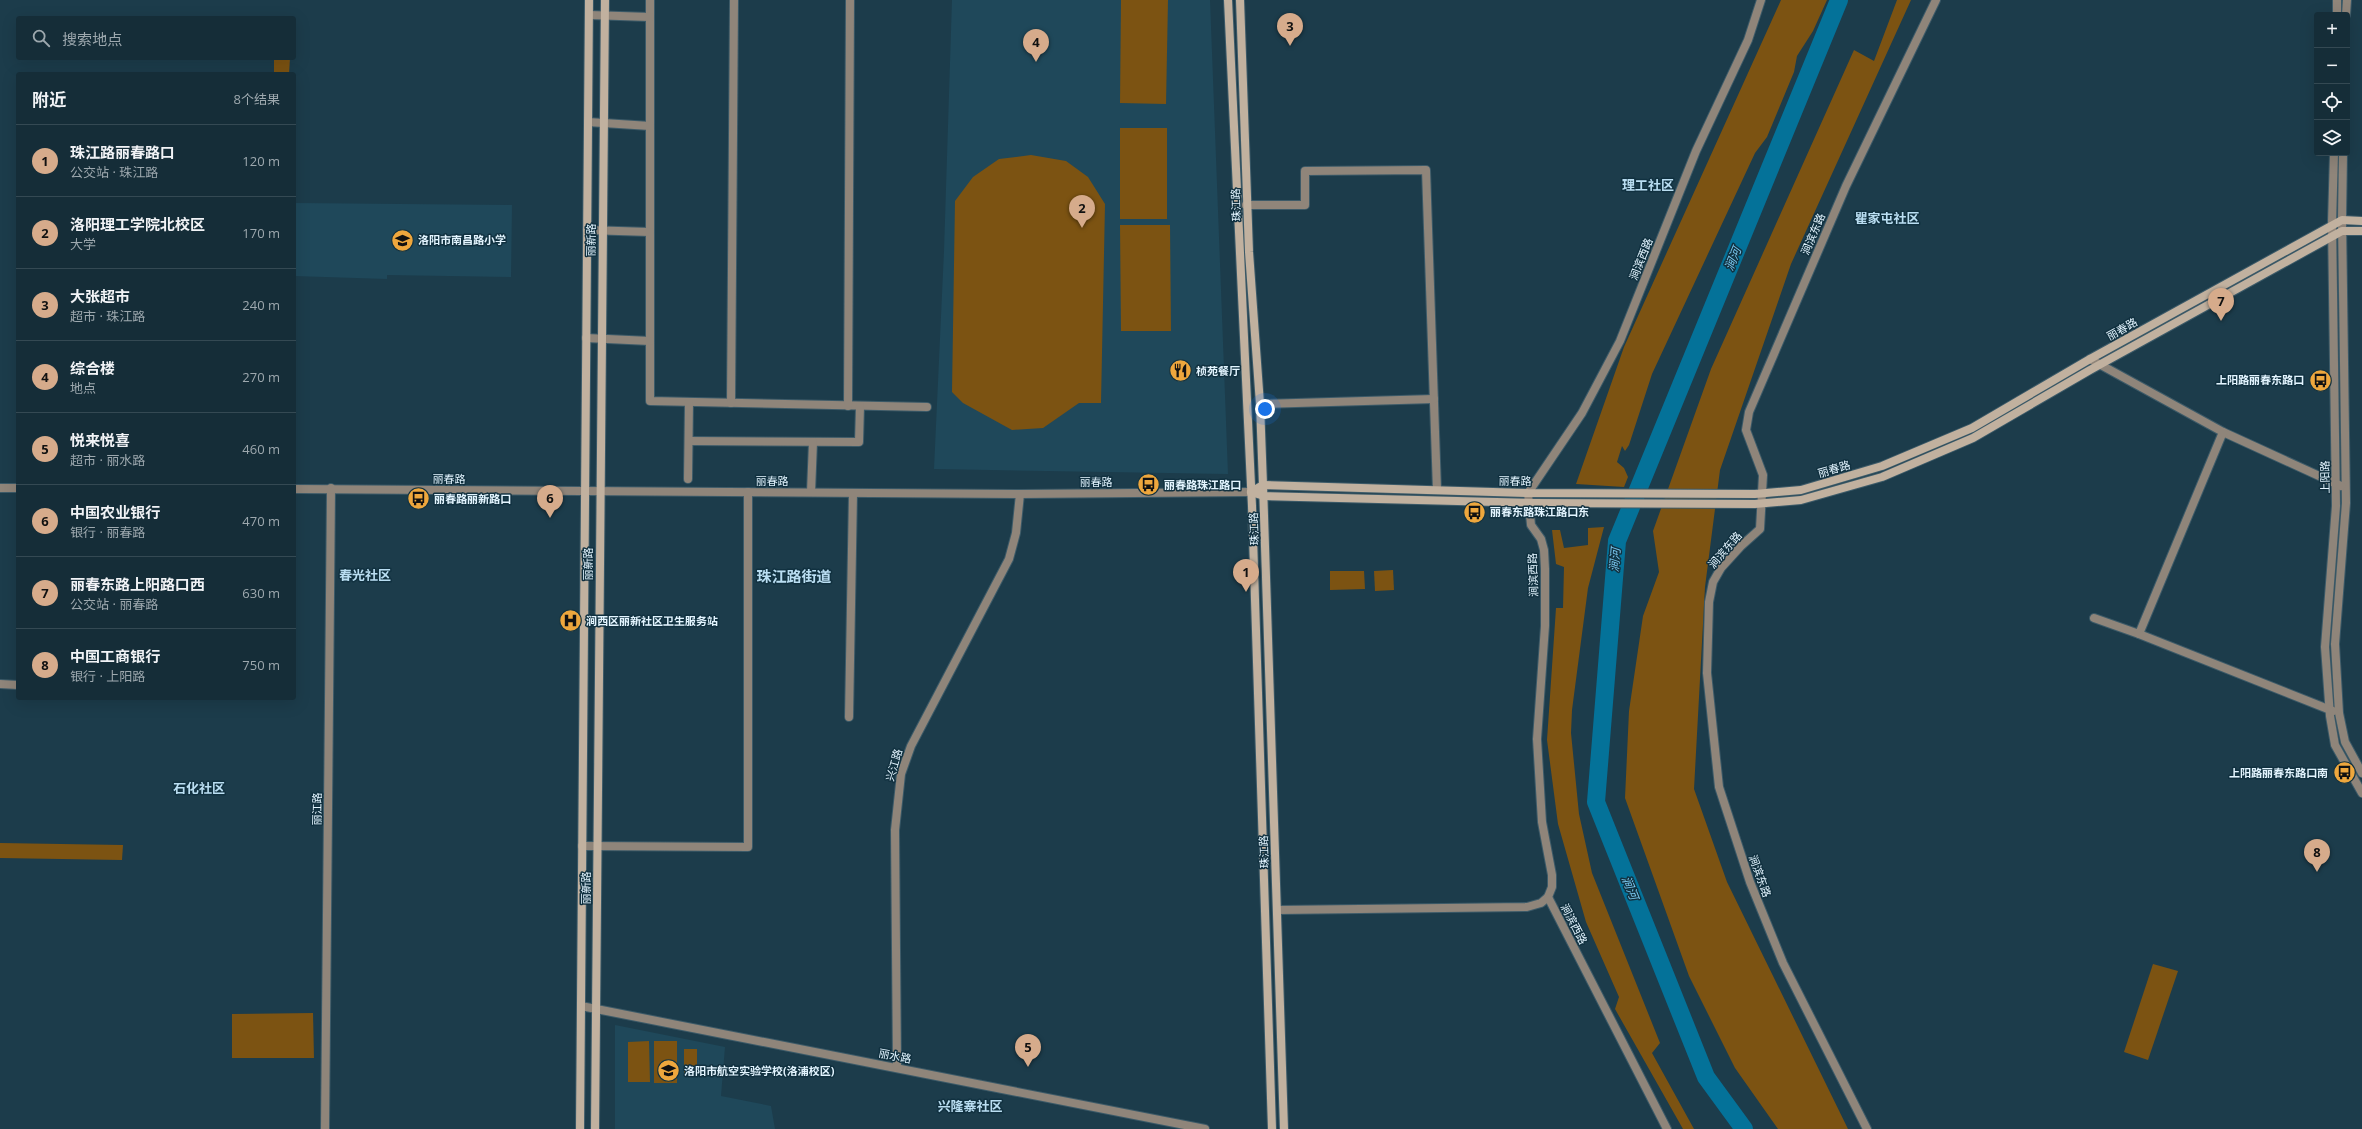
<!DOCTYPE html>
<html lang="zh">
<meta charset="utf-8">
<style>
:root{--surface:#152d38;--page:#223943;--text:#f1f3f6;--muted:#9da8ae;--line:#344953;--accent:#d6ab8b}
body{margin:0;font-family:"Open Sans","Noto Sans SC",sans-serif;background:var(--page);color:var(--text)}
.controls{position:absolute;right:12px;top:12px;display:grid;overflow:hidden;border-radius:4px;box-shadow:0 4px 16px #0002}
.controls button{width:36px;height:36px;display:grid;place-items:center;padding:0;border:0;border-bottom:1px solid var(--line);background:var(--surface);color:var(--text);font:20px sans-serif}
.you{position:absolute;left:1265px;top:409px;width:14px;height:14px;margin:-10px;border:3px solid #fff;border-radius:50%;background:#1a73e8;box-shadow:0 0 0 6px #1a73e833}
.badge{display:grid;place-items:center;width:26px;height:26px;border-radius:50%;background:var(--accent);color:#111;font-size:13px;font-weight:700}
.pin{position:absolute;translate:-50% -33px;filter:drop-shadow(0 1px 2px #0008)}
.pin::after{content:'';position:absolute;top:21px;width:14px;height:12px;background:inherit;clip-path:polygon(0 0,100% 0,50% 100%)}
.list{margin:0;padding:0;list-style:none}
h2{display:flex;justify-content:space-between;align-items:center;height:52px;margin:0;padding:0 16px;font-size:17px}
h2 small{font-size:13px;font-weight:400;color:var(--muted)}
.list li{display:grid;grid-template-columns:26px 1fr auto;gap:12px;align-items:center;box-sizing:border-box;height:72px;padding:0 16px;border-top:1px solid var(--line)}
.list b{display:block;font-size:15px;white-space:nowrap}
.list p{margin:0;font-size:13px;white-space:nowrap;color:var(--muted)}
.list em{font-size:13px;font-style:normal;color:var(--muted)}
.icon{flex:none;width:22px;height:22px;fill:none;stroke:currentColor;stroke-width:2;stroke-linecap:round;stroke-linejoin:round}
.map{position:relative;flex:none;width:2362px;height:1129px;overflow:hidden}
.search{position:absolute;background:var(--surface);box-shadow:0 4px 16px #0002;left:16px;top:16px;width:280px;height:44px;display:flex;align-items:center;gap:10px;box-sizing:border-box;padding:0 14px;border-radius:4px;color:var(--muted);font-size:15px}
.panel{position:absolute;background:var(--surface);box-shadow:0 4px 16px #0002;left:16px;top:72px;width:280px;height:628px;border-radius:4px}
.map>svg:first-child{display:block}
.built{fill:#1f485a}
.green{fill:#7c5312}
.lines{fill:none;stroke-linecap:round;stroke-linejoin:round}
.river{stroke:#047299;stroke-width:18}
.pedestrian-casing{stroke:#3c5a68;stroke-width:10}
.minor-casing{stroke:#3c5a68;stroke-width:10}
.tertiary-casing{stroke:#3c5a68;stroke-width:10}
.secondary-casing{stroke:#3c5a68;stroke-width:10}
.pedestrian{stroke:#8f857a;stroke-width:8}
.minor{stroke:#8f857a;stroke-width:8}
.tertiary{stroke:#8f857a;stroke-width:8}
.secondary{stroke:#c1b19f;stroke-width:8}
.labels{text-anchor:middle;stroke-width:3;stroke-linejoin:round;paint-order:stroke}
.street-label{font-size:11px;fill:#e3f5ff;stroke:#113140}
.poi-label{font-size:11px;font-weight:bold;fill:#e3f5ff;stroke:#113140;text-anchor:start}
.water-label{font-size:12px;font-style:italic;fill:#7bcaf2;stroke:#113140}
.quarter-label{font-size:13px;font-weight:bold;fill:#badef2;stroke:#113140}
.district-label{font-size:15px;font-weight:bold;fill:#badef2;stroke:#113140}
</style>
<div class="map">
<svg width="2362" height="1129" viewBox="0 0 2362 1129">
<rect width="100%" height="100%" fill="#1c3c4b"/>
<g class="built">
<path d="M 952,0 L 1210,0 L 1228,474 L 934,469 L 944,251 Z"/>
<path d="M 294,203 L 512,205 L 511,277 L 387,275 L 387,279 L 294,276 Z"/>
<path d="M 615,1025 L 725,1047 L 721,1096 L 771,1106 L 775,1129 L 615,1129 Z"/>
</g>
<g class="green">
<path d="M 1121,0 L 1168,0 L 1166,104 L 1120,103 Z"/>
<path d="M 1781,0 L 1827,0 L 1813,31 L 1797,56 L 1794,72 L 1767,137 L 1755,153 L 1652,374 L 1629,445 L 1625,451 L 1622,446 L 1617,462 L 1624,468 L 1628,477 L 1624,487 L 1576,484 L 1624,347 Z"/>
<path d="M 1897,0 L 1911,0 L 1791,264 L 1720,470 L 1705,587 L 1694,789 L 1727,882 L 1848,1129 L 1778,1129 L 1735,1068 L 1689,976 L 1625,798 L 1629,711 L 1643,616 L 1659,572 L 1653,531 L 1711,369 L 1854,50 L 1874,61 Z"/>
<path d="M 274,58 L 290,58 L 289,74 L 274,74 Z"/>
<rect x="1120" y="128" width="47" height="91"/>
<path d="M 1031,155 L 1066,161 L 1088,177 L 1105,204 L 1101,403 L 1079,403 L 1043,428 L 1012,430 L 963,403 L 952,392 L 955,201 L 973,177 L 999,159 Z"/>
<path d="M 1170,225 L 1171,331 L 1121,331 L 1120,225 Z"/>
<path d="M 1604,527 L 1588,588 L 1572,710 L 1571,733 L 1579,814 L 1592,873 L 1660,1043 L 1652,1053 L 1694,1129 L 1683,1129 L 1615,1009 L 1619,997 L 1586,922 L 1558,824 L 1547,740 L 1556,608 L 1563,608 L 1564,567 L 1556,564 L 1552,530 L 1560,530 L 1564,548 L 1588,545 L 1588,528 Z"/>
<path d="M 1393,570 L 1394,590 L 1375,591 L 1374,571 Z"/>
<path d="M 1364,571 L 1365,589 L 1330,590 L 1330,571 Z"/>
<path d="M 0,843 L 123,845 L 122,860 L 0,858 Z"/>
<path d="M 2153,964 L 2178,971 L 2148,1060 L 2124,1052 Z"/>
<path d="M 313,1013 L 314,1058 L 232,1058 L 232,1014 Z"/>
<path d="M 649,1041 L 650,1082 L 628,1082 L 628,1042 Z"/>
<rect x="654" y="1041" width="23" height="42"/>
<rect x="684" y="1049" width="13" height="27"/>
</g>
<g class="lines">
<path class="river" d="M 1744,1129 L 1706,1077 L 1596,802 L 1617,541 L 1839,0"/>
<defs>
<path id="pedestrian" d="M 0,684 L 18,685"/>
<g id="minor">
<path d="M 650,0 L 650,401 L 927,407"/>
<path d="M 589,15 L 650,17"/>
<path d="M 2337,15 L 2337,0"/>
<path d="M 2346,15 L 2347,0"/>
<path d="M 588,122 L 650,126"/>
<path d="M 2334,153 L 2332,223 L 2336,506 L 2325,647 L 2330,716 L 2335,745 L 2362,793"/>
<path d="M 2343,153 L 2342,220 L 2346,503 L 2335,644 L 2339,713 L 2345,742 L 2362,773"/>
<path d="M 1246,205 L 1305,205 L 1305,171 L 1426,170 L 1437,490"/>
<path d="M 587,230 L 650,232"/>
<path d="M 586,338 L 650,341"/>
<path d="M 2090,359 L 2223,432 L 2341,486"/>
<path d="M 731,403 L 734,0"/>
<path d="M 1260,404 L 1434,399"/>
<path d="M 848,406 L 850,0"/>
<path d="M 689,441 L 859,442 L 860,406"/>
<path d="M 688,479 L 689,402"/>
<path d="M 811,492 L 813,442"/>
<path d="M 2094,618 L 2139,634 L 2223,432"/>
<path d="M 2139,634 L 2333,711"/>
<path d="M 849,717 L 853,493"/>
<path d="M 582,846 L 748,847 L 748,492"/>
<path d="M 1277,910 L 1527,907 L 1541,903 L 1548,897"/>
<path d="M 581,1006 L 1205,1129"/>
<path d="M 897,1067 L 895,830 L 901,774 L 911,746 L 1009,559 L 1016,533 L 1020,494"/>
<path d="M 325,1129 L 331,488"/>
<path d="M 1667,1129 L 1548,897 L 1552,887 L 1552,875 L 1542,822 L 1537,739 L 1545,626 L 1545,569 L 1544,550 L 1541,539 L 1531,525 L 1528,493 L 1582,413 L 1620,341 L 1696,151 L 1748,40 L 1761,0"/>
<path d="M 1867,1129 L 1783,963 L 1750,882 L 1719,787 L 1707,673 L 1709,602 L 1713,582 L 1721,568 L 1741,546 L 1760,529 L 1763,475 L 1746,430 L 1749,412 L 1846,186 L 1936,0"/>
</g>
<g id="tertiary">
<path d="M 0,488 L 18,488"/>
<path d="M 294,489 L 1020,494 L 1251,492"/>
</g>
<g id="secondary">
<path d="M 1228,0 L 1252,506 L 1272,1129"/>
<path d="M 1240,0 L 1249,252 L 1260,404 L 1263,485 L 1284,1129"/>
<path d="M 1251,492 L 1263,485 L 1528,493 L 1755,494 L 1801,490 L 1882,466 L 1972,428 L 2090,359 L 2342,220 L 2362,221"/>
<path d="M 1251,492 L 1264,496 L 1532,503 L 1755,504 L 1801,500 L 1882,477 L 1973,438 L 2090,370 L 2342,231 L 2362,231"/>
<path d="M 580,1129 L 589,0"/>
<path d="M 595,1129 L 605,0"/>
</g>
</defs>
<use href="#pedestrian" class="pedestrian-casing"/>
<use href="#minor" class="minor-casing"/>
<use href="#tertiary" class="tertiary-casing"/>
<use href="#secondary" class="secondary-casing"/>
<use href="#pedestrian" class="pedestrian"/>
<use href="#minor" class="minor"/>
<use href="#tertiary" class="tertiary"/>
<use href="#secondary" class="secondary"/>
</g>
<defs>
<symbol id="school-disc" viewBox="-11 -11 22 22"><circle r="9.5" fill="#eea73d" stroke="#113140"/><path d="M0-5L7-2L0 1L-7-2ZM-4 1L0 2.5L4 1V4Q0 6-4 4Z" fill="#111"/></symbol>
<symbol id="restaurant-disc" viewBox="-11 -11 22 22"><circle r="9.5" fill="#eea73d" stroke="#113140"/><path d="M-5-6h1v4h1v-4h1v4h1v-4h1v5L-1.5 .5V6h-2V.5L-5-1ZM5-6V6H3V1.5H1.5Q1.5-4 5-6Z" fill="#111"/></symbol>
<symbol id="bus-disc" viewBox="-11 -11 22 22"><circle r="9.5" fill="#eea73d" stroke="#113140"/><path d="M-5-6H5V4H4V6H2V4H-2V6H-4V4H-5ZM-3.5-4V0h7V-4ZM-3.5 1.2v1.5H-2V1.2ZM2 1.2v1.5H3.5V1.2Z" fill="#111"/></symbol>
<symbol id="hospital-disc" viewBox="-11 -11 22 22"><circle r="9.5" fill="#eea73d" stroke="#113140"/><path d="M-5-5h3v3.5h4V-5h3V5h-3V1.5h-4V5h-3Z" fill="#111"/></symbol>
</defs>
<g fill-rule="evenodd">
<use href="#school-disc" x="390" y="228" width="25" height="25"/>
<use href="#restaurant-disc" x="1168" y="358" width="25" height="25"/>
<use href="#bus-disc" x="2308" y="368" width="25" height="25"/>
<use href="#bus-disc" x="1136" y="472" width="25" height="25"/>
<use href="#bus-disc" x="406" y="486" width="25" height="25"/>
<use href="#bus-disc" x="1462" y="500" width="25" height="25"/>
<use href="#hospital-disc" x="558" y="608" width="25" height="25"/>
<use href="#bus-disc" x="2332" y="760" width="25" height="25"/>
<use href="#school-disc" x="656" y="1058" width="25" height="25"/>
</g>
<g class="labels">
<g class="street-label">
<text transform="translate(1236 205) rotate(-92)" y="4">珠江路</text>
<text transform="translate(1813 234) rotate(-67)" y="4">涧滨东路</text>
<text transform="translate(591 240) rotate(-89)" y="4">丽新路</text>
<text transform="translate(1641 259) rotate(-68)" y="4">涧滨西路</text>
<text transform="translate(2122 329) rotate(-29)" y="4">丽春路</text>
<text transform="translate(1834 469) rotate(-16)" y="4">丽春路</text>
<text transform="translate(2325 477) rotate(-91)" y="4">上阳路</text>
<text transform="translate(449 479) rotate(1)" y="4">丽春路</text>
<text x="772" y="485">丽春路</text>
<text transform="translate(1515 481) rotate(1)" y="4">丽春路</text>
<text x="1096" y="486">丽春路</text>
<text transform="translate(1254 529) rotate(-92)" y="4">珠江路</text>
<text transform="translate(1725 550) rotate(-49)" y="4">涧滨东路</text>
<text transform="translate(588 564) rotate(-90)" y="4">丽新路</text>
<text transform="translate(1533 575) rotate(-92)" y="4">涧滨西路</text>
<text transform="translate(894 765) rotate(-74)" y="4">兴江路</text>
<text transform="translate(317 809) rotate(-89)" y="4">丽江路</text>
<text transform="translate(1264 852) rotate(-92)" y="4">珠江路</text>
<text transform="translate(1760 876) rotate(70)" y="4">涧滨东路</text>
<text transform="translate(586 888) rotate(-90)" y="4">丽新路</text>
<text transform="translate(1574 924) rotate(63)" y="4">涧滨西路</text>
<text transform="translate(895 1056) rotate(11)" y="4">丽水路</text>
</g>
<g class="poi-label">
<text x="418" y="244">洛阳市南昌路小学</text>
<text x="1196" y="375">桢苑餐厅</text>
<text x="2304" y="384" text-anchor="end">上阳路丽春东路口</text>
<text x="1164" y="489">丽春路珠江路口</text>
<text x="434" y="503">丽春路丽新路口</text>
<text x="1490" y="516">丽春东路珠江路口东</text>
<text x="586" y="625">涧西区丽新社区卫生服务站</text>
<text x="2328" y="777" text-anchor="end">上阳路丽春东路口南</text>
<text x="684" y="1075">洛阳市航空实验学校(洛浦校区)</text>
</g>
<g class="water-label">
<text transform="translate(1733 259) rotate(-68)" y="4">涧河</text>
<text transform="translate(1615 560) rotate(-85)" y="4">涧河</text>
<text transform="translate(1630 888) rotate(68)" y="4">涧河</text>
</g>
<g class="quarter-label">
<text x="1648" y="190">理工社区</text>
<text x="1887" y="223">瞿家屯社区</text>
<text x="365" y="580">春光社区</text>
<text x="199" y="793">石化社区</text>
<text x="970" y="1111">兴隆寨社区</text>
</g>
<g class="district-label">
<text x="794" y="582">珠江路街道</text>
</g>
</g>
</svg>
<div class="controls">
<button>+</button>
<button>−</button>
<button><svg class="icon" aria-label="locate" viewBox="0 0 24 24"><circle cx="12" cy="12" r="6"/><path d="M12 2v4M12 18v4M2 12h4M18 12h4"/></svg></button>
<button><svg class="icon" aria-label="layers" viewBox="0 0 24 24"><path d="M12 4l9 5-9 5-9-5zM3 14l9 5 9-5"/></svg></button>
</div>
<div class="you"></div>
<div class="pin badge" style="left:1246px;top:592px">1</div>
<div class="pin badge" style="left:1082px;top:228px">2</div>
<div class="pin badge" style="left:1290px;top:46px">3</div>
<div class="pin badge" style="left:1036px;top:62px">4</div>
<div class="pin badge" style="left:1028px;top:1067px">5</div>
<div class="pin badge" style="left:550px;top:518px">6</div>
<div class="pin badge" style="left:2221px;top:321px">7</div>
<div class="pin badge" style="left:2317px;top:872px">8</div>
<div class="search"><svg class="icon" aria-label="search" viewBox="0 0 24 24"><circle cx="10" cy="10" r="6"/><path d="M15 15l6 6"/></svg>搜索地点</div>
<section class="panel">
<h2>附近<small>8个结果</small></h2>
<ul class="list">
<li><span class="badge">1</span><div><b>珠江路丽春路口</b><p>公交站 · 珠江路</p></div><em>120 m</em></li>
<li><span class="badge">2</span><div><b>洛阳理工学院北校区</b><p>大学</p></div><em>170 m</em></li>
<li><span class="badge">3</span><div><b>大张超市</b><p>超市 · 珠江路</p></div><em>240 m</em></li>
<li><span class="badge">4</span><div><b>综合楼</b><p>地点</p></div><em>270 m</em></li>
<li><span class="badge">5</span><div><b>悦来悦喜</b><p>超市 · 丽水路</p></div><em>460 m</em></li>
<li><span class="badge">6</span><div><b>中国农业银行</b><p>银行 · 丽春路</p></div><em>470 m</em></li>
<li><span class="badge">7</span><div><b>丽春东路上阳路口西</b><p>公交站 · 丽春路</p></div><em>630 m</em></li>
<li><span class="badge">8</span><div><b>中国工商银行</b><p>银行 · 上阳路</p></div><em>750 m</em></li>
</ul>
</section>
</div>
